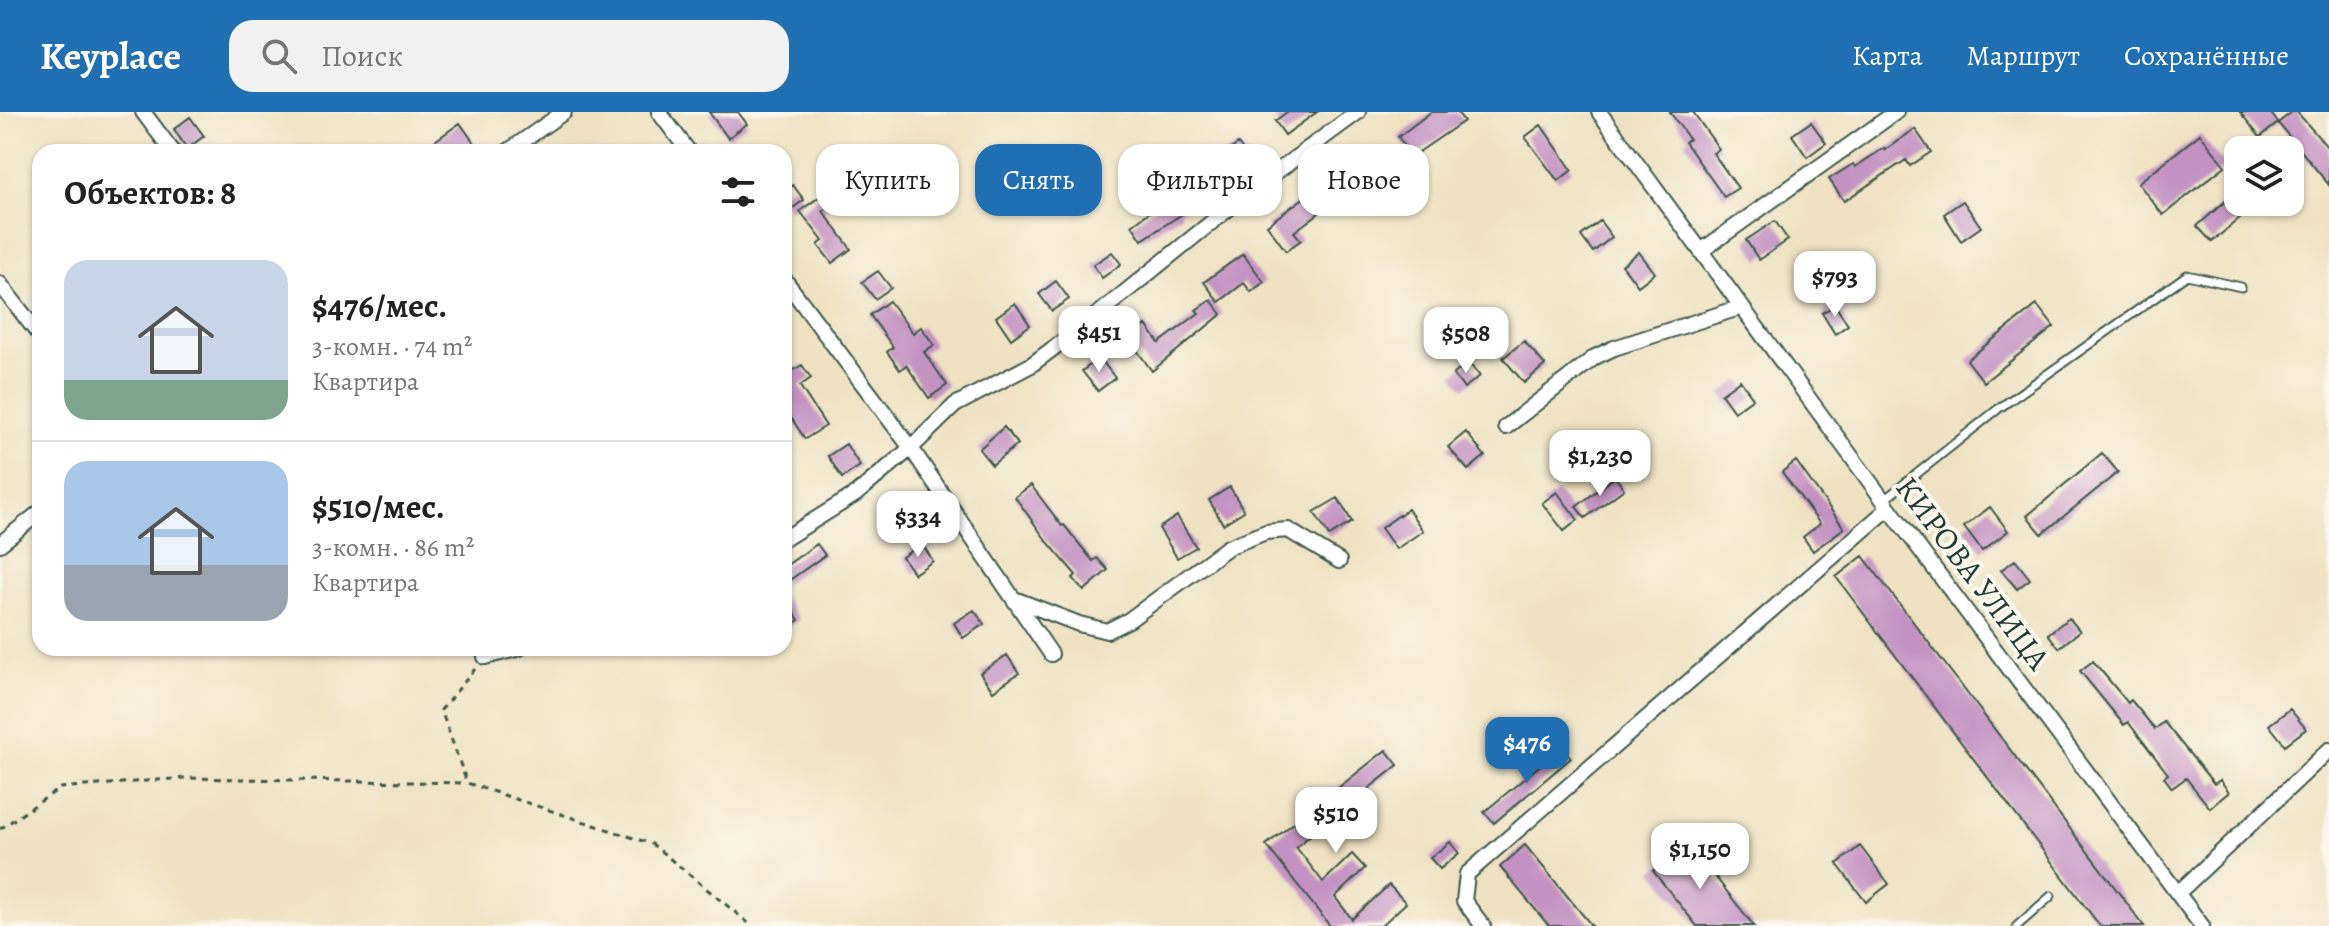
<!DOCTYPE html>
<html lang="ru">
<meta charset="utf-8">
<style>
body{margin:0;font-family:Alegreya,serif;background:#f2f2f2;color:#222;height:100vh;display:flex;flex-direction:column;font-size:30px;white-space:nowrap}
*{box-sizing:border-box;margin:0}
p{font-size:26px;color:#767676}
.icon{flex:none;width:44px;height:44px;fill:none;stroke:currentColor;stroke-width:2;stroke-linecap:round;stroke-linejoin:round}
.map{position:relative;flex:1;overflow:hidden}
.sheet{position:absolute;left:32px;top:32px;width:760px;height:512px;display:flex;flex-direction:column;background:#fff;border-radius:24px;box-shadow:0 2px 6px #0004}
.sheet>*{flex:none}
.banner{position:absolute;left:816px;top:32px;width:760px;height:72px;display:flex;gap:16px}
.controls{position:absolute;left:2224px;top:24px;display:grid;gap:16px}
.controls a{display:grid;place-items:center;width:80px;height:80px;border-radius:16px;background:#fff;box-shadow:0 2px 6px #0004;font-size:40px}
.price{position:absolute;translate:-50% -68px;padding:0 18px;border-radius:16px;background:#fff;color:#222;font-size:26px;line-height:52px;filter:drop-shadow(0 2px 4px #0008)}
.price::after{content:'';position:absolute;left:50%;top:48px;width:24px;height:18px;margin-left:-12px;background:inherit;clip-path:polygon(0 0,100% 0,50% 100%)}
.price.on{background:#1f6fb2;color:#fff}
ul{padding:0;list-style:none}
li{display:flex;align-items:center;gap:24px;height:200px;padding:0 32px}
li+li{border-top:2px solid #e0e0e0}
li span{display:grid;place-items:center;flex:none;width:224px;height:160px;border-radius:24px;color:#555}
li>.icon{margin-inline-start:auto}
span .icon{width:96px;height:96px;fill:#fffc;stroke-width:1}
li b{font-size:34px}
h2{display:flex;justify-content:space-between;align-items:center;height:96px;padding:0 32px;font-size:34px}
.chip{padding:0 28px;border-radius:24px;background:#fff;box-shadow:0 2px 6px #0004;font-size:28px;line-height:72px}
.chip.on{background:#1f6fb2;color:#fff}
header{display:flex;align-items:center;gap:48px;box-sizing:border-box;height:112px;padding:0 40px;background:#1f6fb2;color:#fff}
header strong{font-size:38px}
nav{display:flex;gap:44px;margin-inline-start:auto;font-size:28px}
.search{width:560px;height:72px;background:#f2f2f2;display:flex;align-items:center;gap:20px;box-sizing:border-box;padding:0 28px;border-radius:24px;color:#767676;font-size:30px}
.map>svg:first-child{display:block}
.building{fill:#c392c3}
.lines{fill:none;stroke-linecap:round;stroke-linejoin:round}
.service-casing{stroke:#3e5649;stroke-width:11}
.minor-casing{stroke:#3e5649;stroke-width:18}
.path{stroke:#3e5649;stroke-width:3;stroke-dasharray:6 6;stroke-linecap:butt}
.service{stroke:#fff;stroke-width:7}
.minor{stroke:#fff;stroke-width:14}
.labels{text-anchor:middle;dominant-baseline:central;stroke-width:8;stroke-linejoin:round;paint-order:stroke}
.street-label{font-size:32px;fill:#1f3d34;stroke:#fbf7ec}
</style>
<header>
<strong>Keyplace</strong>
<div class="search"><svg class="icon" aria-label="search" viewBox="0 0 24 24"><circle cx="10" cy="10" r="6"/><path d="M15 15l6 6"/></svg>Поиск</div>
<nav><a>Карта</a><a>Маршрут</a><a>Сохранённые</a></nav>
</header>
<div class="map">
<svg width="2329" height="814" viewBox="0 0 2329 814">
<rect width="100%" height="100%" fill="#fbf7ec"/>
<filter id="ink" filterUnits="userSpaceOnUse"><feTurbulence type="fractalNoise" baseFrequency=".0125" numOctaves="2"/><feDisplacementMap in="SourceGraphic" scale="16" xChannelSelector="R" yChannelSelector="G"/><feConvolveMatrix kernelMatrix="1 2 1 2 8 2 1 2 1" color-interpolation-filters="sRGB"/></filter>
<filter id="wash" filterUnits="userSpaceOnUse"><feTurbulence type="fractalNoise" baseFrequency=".006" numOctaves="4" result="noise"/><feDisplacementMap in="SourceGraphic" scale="32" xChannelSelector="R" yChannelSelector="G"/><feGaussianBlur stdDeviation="1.8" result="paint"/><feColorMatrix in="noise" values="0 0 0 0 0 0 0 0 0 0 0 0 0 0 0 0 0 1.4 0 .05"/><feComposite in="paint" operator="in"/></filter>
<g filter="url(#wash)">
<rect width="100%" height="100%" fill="#efe2c2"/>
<g id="blocks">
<path class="building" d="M709,0H738L747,12L728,26Z
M1287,0H1317L1285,23L1275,9Z
M1431,0H1457L1464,9L1413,44L1398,25Z
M1670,0H1693L1719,37L1713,41L1738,76L1724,85L1685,30L1689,27Z
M2240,0H2270L2278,11L2260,25Z
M2292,0H2297L2329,37V73L2278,11Z
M190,5L204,24L187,37L174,17Z
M1811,10L1826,31L1807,45L1792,23Z
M460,11L475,32L464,40H443L435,29Z
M1541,13L1572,58L1558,69L1525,25Z
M1915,17L1931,40L1910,54L1906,48L1844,89L1829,67L1853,52L1855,55L1884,36L1885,38Z
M2200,22L2225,54L2163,103L2138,71Z
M1238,32L1251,49L1180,99L1182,102L1142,128L1132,113L1182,76L1174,64L1190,52L1199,65L1224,47L1222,43Z
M1336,62L1354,87L1337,100L1331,92L1294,120L1301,128L1286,139L1267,113Z
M793,73L804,88L790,98L784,90V79Z
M2238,78V90H2258L2212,130L2197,114Z
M822,83L830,94L823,99L851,137L832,151L818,133L823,129L800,99Z
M1963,89L1981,115L1961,129L1944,102Z
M1600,109L1612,125L1593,140L1581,124Z
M1775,109L1788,128L1759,148L1746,128Z
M1112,140L1121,152L1102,166L1093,153Z
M1639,140L1655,161L1638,174L1622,153Z
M1243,142L1264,170L1251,180L1244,171L1219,190L1204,170Z
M878,159L891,176L875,187L862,170Z
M1056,169L1069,187L1052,199L1039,182Z
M1211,188L1222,202L1152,259L1128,226L1146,213L1159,231L1199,201L1196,198Z
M889,189L913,221L921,215L934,233L924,240L947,273L929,286L906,253L900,258L887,240L893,235L870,203Z
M1015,191L1030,213L1011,227L996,205Z
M1835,193L1848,213L1835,222L1822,201Z
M2037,193L2054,215L1984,270L1967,248Z
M1524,229L1545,253L1524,271L1503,246Z
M784,244L794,258L802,253L811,266L800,274L826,314L805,327L784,295Z
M1100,246L1115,266L1098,279L1082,259Z
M1468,250L1480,264L1464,276L1453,263Z
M1740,268L1753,286L1734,300L1721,282Z
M1004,315L1018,332L992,353L979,337Z
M1466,320L1485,344L1468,358L1448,335Z
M846,332L860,354L842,366L828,344Z
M2102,341L2118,360L2042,422L2027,404Z
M1796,349L1844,416L1813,439L1803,425L1820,412L1782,360Z
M1615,365L1624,377L1585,406L1576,395Z
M1031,373L1062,414L1064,413L1093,449L1097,446L1108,458L1084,479L1073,466L1076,463L1046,428L1015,385Z
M1230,375L1244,399L1223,412L1209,388Z
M1557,380L1578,408L1564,419L1542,391Z
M1338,386L1352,410L1329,424L1314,400Z
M1990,395L2008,419L1982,439L1964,415Z
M1408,397L1423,419L1396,437L1381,416Z
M1177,404L1196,435L1177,446L1159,416Z
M817,432L825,443L784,472V455Z
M922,432L933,449L914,462L902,445Z
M1863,444L2144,814H2100L1836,465Z
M2015,448L2030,467L2017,477L2001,458Z
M784,485L799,508L784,518Z
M974,498L984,512L963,526L954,511Z
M2069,506L2080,519L2059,536L2048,522Z
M1007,543L1019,561L993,579L980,561Z
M2093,549L2128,591L2131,588L2155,617L2164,610L2214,672L2220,668L2229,680L2210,696L2186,666L2172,676L2164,665L2168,662L2128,610L2124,613L2080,559Z
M2290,597L2306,617L2285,633L2269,613Z
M1562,635L1571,646L1494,711L1484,700Z
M1386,638L1398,653L1296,735L1323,770L1352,742L1365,756L1335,785L1352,807L1389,773L1406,791L1381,814H1330L1266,733Z
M1450,730L1459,741L1440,757L1430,746Z
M1688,730L1754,814H1697L1653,759Z
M1525,733L1592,814H1549L1500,755Z
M1860,734L1889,772L1866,790L1837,752Z"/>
</g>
</g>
<g filter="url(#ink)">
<use href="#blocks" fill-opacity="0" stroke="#3e5649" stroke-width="2"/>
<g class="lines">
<g class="service-casing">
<path id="service" d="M1884,388L1998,297L2187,163L2241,175
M2017,814L2051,784"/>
</g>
<g class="minor-casing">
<path id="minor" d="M143,0L173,40
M659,0L689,40
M1599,0L1889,396L2202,814
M507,40L564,0
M1701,139L1896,0
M784,167L911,336L1051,542
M0,172L40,224
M1506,315L1595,245L1614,236L1742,195
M784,427L856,382L911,336L955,293L1031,253L1087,211L1249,80L1358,0
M0,432L40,400
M1014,487L1079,512L1107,519L1129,508L1228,435L1266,420L1288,418L1339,449
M484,536L485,545L520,536
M2178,781L2329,638
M1483,814L1464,789L1467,762L1889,396"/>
</g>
<path class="path" d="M475,557L441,598L467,671L652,732L752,814
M0,717L60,676L184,666L467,671"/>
<use href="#service" class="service"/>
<use href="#minor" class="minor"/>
</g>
</g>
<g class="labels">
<g class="street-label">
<text transform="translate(1973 461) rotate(53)">КИРОВА УЛИЦА</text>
</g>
</g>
</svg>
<div class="controls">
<a><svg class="icon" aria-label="layers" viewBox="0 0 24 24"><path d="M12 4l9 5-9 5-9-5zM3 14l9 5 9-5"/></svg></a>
</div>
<b class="price" style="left:1835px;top:207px">$793</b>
<b class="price" style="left:1099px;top:262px">$451</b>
<b class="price" style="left:1466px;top:263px">$508</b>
<b class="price" style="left:1600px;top:386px">$1,230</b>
<b class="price" style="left:918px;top:447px">$334</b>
<b class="price on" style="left:1527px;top:673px">$476</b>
<b class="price" style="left:1336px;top:743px">$510</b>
<b class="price" style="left:1700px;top:779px">$1,150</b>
<div class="banner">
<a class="chip">Купить</a>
<a class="chip on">Снять</a>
<a class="chip">Фильтры</a>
<a class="chip">Новое</a>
</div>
<section class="sheet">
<h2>Объектов: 8<svg class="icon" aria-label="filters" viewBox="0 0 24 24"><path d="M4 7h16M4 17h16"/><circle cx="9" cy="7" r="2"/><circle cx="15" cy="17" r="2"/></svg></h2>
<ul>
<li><span style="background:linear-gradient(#c9d6e8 75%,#7fa58c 0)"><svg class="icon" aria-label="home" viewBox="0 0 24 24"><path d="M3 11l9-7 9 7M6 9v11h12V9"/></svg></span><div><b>$476/мес.</b><p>3-комн. · 74 m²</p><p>Квартира</p></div></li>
<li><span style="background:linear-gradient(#a9c7e8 65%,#9aa5b1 0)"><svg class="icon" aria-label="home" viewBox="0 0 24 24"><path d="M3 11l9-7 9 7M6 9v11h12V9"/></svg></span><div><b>$510/мес.</b><p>3-комн. · 86 m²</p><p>Квартира</p></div></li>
</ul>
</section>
</div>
